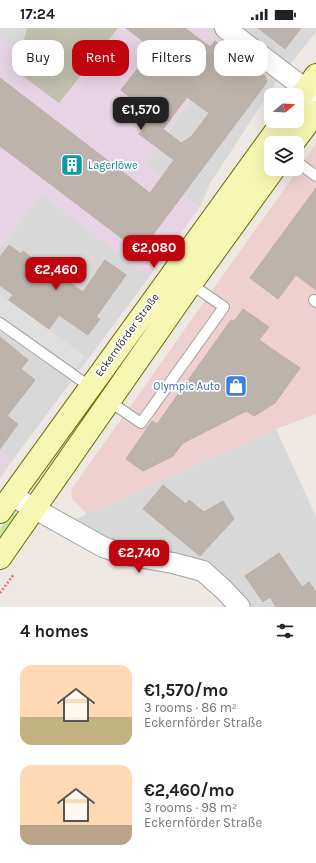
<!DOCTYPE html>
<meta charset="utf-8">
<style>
body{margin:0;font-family:Karla,sans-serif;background:#f2f2f2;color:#202124;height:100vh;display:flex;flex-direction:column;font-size:15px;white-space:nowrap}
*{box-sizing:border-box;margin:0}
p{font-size:13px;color:#757577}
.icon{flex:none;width:22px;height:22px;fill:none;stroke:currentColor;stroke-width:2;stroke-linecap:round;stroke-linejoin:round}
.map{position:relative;height:579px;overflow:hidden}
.panel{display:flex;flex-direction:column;background:#fff;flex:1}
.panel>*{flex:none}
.top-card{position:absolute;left:12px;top:12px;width:292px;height:36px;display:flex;gap:8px}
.needle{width:26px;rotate:72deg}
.tools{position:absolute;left:264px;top:60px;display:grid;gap:8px}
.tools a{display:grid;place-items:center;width:40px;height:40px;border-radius:8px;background:#fff;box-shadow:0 4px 16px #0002;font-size:20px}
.price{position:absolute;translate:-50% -34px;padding:0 9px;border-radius:8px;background:#c1050f;color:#fff;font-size:13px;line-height:26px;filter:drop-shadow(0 1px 2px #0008)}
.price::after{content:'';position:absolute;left:50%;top:24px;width:12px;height:9px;margin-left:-6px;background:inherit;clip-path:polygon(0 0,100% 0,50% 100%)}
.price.selected{background:#222;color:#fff}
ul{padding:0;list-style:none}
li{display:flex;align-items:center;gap:12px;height:100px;padding:0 20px}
li span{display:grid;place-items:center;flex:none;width:112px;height:80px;border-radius:12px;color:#555}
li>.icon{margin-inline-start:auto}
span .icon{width:48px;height:48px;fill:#fffc;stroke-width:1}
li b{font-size:17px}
h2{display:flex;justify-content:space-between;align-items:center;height:48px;padding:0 20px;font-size:17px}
.chip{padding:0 14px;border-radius:12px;background:#fff;box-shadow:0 4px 16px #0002;font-size:14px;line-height:36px}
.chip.selected{background:#c1050f;color:#fff}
.status{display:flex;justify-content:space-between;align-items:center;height:28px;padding:0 20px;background:#fff;direction:ltr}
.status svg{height:11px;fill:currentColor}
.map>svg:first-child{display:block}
.residential{fill:#d9d8d8}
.commercial{fill:#eed0d0}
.industrial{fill:#e6d3e3}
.construction{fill:#c1bfad}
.grass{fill:#c9e6a7}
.parking{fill:#dfdfdf}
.building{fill:#bdb3ad;stroke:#beaea4;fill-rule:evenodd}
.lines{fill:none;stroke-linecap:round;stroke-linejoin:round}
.service-casing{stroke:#a2a2a2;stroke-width:12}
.minor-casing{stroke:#a2a2a2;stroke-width:22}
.secondary-casing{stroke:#676d07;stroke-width:24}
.path{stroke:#f57069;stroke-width:2.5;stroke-dasharray:2 2;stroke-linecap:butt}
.service{stroke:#fff;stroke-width:10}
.minor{stroke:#fff;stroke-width:20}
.secondary{stroke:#f7f7b4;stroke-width:22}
.labels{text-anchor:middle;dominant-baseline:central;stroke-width:3.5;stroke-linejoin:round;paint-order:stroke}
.culture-label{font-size:11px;fill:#0d838f;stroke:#fff;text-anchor:start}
.street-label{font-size:11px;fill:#1b1b1b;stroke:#fff}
.shop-label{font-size:11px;fill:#366cbe;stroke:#fff;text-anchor:end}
</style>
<div class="status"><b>17:24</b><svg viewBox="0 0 49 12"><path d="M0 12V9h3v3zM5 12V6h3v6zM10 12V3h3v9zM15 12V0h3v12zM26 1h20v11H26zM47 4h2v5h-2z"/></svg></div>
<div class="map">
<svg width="316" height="579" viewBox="0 0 316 579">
<rect width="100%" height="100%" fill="#ede8e1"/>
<path class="residential" d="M0,0H27L20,24L0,9Z
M202,0H316V4L280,48L211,154L199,180L145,136L228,20Z
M41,166L150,248L12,433L0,425V220Z
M276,401L316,489V579H225L197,551L102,529L56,500Z"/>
<path class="commercial" d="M316,116V386L276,401L87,486L73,472L71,462Z"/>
<path class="industrial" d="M27,0H202L228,20L145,135L199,180L150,248L41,166L0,220V9L20,24Z
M0,425L12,433L0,450Z"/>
<path class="construction" d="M27,0H118L59,75L12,40L20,24Z"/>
<path class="grass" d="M12,486H16V488L0,515V501Z"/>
<path class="parking" d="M0,266L85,328L68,351L0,302Z"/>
<path class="building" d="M126,0H185L210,19L215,13L240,29L265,48L267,54L140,224L0,118V50L150,165L174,132L139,106L150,91L133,78L136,74L121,62L153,21ZM187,69L209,85L191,109L181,115L163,101Z
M258,0H301L285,21Z
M316,160V262L296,247L278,271L250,250Z
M9,217L21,226L23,223L56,249L58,246L83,264L105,232L126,247L96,289L100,291L88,307L59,287L49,301L9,272L13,267L0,257V229Z
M243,281L269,299L259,312L300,340L275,375L254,388L246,383L183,415L173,428L143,443L126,431L152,393L157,396L231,292L234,293Z
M0,309L28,332L21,341L35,352L7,388L18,396L0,421Z
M163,457L186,476L189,472L204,484L223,473L234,491L200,528L143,481Z
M279,525L302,559L309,554L316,564V579H276L270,569L263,574L245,548Z"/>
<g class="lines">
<g class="service-casing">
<path id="service" d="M297,134L316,148
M314,272L316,274
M0,295L89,358
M109,373L141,395L224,279L191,256"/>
</g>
<g class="minor-casing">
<path id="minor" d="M225,0L316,69
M12,468L103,519L127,527L173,535L203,543L224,562L240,579"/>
</g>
<g class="secondary-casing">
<path id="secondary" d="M297,74L316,47
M293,115L316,84
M0,484L283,93
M0,530L191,256L274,141"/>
</g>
<path class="path" d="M0,565L14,546"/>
<use href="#service" class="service"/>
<use href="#minor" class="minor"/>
<use href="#secondary" class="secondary"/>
</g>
<defs>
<g id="building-square" transform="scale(1.15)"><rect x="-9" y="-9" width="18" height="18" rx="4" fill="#0f9aa8" stroke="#fff"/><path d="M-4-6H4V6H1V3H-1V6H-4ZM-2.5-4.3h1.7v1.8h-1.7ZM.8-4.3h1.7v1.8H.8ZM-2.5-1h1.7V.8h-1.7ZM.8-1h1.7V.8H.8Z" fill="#fff"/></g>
<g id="shop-square" transform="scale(1.15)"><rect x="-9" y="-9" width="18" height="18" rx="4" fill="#3f7fe0" stroke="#fff"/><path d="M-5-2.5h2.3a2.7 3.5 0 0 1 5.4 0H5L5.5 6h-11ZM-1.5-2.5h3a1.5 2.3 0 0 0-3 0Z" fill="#fff"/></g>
</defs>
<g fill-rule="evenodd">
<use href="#building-square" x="72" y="137"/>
<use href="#shop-square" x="236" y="358"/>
</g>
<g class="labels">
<g class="culture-label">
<text x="88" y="137">Lagerlöwe</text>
</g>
<g class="street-label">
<text transform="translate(127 307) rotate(-54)">Eckernförder Straße</text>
</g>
<g class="shop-label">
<text x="220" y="358">Olympic Auto</text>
</g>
</g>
</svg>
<div class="tools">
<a><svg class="needle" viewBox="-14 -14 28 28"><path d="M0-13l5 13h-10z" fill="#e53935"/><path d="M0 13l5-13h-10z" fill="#757577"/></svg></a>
<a><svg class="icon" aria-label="layers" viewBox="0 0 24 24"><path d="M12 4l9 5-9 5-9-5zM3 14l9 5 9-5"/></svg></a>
</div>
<b class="price selected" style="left:141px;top:103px">€1,570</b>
<b class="price" style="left:154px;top:241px">€2,080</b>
<b class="price" style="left:56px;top:263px">€2,460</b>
<b class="price" style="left:139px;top:546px">€2,740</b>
<div class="top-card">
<a class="chip">Buy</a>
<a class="chip selected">Rent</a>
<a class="chip">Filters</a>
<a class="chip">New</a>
</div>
</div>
<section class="panel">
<h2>4 homes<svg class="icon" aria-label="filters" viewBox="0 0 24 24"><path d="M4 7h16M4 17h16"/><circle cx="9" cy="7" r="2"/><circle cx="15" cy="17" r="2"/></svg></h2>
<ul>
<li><span style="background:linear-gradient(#ffd9b3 65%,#c2b280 0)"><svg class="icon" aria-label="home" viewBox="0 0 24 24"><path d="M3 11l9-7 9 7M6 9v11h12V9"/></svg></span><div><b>€1,570/mo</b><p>3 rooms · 86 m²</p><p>Eckernförder Straße</p></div></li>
<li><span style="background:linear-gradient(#ffd9b3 75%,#b9a48a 0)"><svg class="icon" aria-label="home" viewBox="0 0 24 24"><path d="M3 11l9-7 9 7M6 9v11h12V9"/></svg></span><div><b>€2,460/mo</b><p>3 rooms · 98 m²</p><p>Eckernförder Straße</p></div></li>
</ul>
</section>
